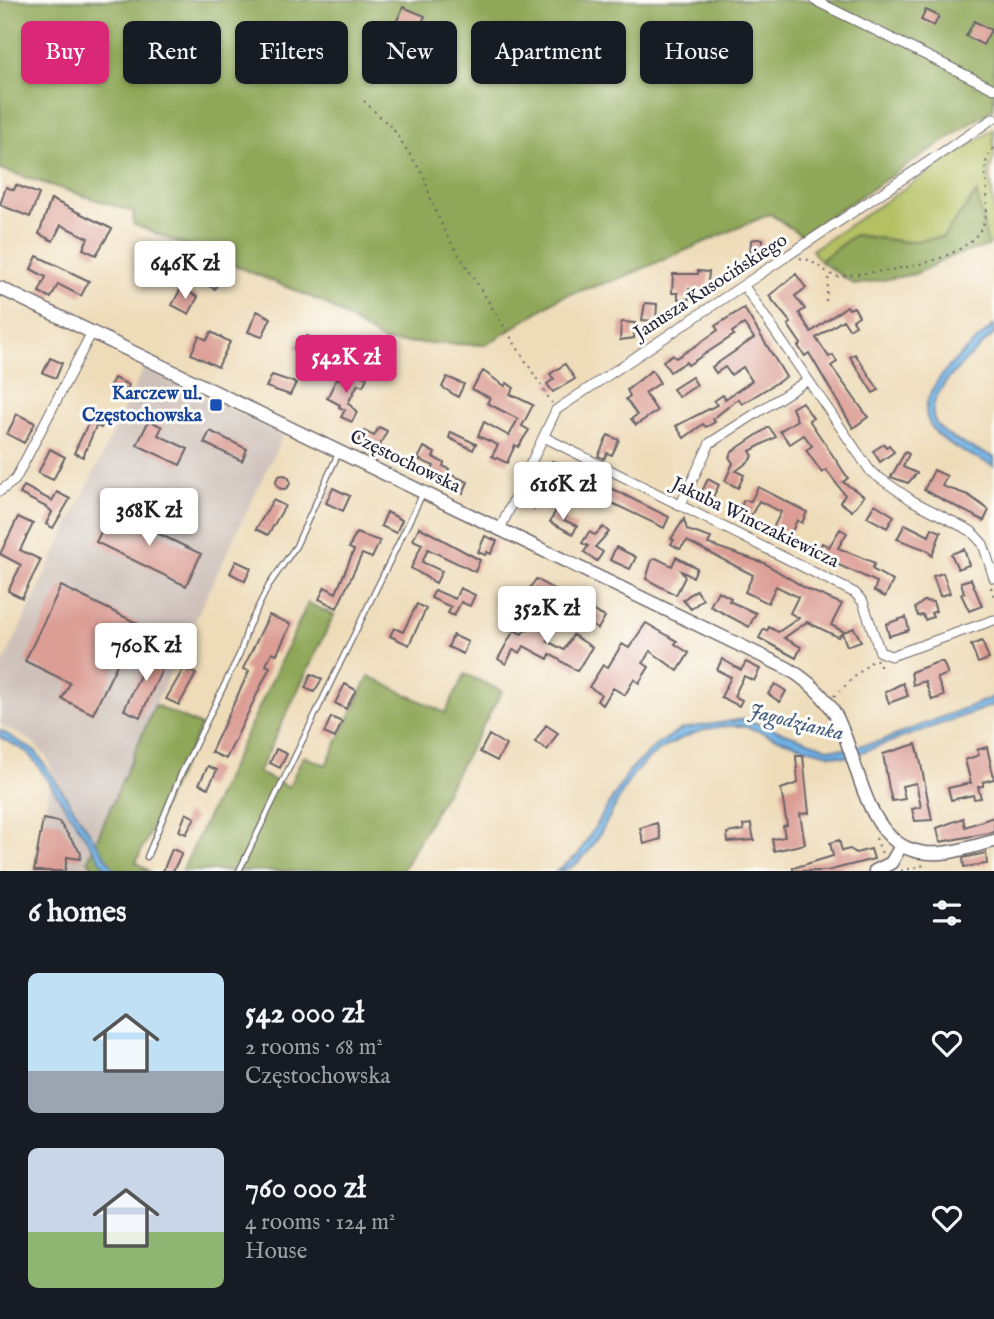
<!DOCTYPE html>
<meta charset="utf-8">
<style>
body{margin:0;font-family:"IM FELL English",serif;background:#242831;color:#f1f3f6;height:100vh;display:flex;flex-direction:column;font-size:26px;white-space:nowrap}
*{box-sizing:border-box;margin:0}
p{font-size:23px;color:#9ea1a6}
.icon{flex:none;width:38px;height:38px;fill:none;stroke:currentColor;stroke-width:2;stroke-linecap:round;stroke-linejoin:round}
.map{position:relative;height:871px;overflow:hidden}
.panel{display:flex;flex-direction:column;background:#171b24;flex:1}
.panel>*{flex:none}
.guide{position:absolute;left:21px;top:21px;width:952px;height:63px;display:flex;gap:14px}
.price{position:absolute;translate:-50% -60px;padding:0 16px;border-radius:7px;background:#fff;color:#222;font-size:23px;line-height:46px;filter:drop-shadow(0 2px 4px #0008)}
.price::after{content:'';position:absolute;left:50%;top:42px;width:21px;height:16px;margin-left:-10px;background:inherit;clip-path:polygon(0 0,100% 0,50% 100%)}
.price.active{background:#db2777;color:#fff}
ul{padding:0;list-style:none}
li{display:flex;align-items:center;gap:21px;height:175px;padding:0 28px}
li span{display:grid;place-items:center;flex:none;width:196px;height:140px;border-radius:10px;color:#555}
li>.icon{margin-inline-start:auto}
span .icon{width:84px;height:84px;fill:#fffc;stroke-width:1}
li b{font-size:30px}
h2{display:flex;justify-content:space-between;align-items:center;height:84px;padding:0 28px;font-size:30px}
.tag{padding:0 24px;border-radius:10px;background:#171b24;box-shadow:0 2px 5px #0004;font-size:24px;line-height:63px}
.tag.active{background:#db2777;color:#fff}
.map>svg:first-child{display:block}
.industrial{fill:#cec1ba}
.green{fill:#b4c163;stroke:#6b724f;stroke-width:2}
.forest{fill:#8fa759;stroke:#58644a;stroke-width:2}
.water{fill:#70b2e5;stroke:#496a90;stroke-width:2}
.building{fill:#db9d94}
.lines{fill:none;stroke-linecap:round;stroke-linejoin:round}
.lane-casing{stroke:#696367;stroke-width:7}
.street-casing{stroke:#696367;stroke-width:11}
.secondary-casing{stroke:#696367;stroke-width:15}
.path{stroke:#696367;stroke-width:2;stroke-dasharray:2 5;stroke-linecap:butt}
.lane{stroke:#fff;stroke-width:4.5}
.street{stroke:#fff;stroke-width:9}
.secondary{stroke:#fff;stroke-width:12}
.transit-dot{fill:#1a4fb4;stroke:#fdfcf7;stroke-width:2.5}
.labels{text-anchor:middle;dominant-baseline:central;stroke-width:6;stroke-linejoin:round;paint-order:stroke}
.street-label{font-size:19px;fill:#22223b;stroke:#fdfcf7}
.transit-label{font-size:19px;font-weight:bold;fill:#164399;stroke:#fdfcf7;text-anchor:end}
.water-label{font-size:21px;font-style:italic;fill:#415c7f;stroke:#fdfcf7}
</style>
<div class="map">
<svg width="994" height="871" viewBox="0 0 994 871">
<rect width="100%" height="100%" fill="#fdfcf7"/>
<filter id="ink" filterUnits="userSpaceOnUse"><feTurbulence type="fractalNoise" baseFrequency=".0143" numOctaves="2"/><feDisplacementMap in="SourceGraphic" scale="14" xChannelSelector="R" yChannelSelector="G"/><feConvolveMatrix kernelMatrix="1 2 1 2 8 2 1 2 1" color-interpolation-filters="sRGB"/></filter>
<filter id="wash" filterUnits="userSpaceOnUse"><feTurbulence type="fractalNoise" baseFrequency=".00686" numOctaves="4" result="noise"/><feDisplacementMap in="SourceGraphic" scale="28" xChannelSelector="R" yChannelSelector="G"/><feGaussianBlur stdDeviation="1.57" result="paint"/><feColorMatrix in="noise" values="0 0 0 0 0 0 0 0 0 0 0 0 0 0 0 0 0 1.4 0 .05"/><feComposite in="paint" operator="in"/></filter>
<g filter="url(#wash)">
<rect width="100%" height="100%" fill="#eedcb9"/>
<path class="industrial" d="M144,367L283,435L155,705L88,859L96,871H34L52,773L46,756L31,741L0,725V670Z"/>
<path class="green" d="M994,129V157L989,172L994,207V241L988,246L976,193L943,237L907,242L855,235L820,261L812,250Z"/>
<path class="forest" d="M0,0H994V103L993,109L801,235L770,214L621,278L561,297L486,345L384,342L323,302L133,224L134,212L0,169Z
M977,193L988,246L952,256L915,274L855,285L820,261L854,235L907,242L943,237Z
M308,603L334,615L258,773L289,787L303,756L326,765L369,676L445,713L465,674L502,691L402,871H182Z
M155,705L201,726L136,862L149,871H96L88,860Z"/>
<path class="water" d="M994,325V334C976,352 916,397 937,425C950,441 975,449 994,457V466C974,456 943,446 931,426C908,392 972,346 994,325Z
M994,697V705L848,757C821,754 797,745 771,736C762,733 751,727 741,726C704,723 655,746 633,775C613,801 592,871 557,871L578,855L630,770L655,746L682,729L744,719L828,748L845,749L881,741Z
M0,730L36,752L115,871H108L37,764L27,752L0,737Z"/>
<g id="blocks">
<path class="building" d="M403,7L425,16L413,43L391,34Z
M926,10L939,16L934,26L921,20Z
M974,21L991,30L983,45L966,36Z
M16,185L39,194L30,217L0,205L6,187L14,190Z
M51,199L112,229L96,255L83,249L88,238L61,225L53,241L39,234Z
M756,239H763L762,253L750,255L751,240Z
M37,256L89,281L81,296L58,284L51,298L39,292L46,277L31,269Z
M192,262L221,276L215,289L186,274Z
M698,271L709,272L707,291L689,289V299H678V293H672L673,274H698Z
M796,274L806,288L795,296L805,309L799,313L811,332L847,306L849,309L854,307L859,316L853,320L856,325L849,329L843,320L816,338L829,357L833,355L837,362L831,366L868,417L853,428L809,353L805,356L798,346L801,344L788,325L791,323L769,296Z
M181,288L198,297L189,314L172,305Z
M645,303L657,304L656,321L642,320Z
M744,308L786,377L742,404L738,399L713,419L715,422L706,427L703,424L684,438L676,426L717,405L714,401L723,395L725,399L752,381L743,367L731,375L725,367L716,373L712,367L754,338L744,324L732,332L734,335L688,365L686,362L670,372L663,361L672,355L676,358L700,343L718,330L715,326Z
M257,311L271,318L262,337L248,332Z
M621,322L635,323L634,338L620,340Z
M211,332L230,342L218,367L191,354L199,336L207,340Z
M307,336L343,353L339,370L294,348L298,341L303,344Z
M855,354L879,390L873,393L850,357Z
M50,358L62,363L56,378L43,373Z
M565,364L575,379L553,392L547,384L554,379L550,374Z
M652,370L660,383L645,393L657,411L636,425L631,419L637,415L626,399L630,396L627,390Z
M483,371L505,386L507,383L514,388L510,394L533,405L522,426L529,430L518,447L515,445L507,463L492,456L498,445L478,436L484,422L509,436L518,419L487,403L490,398L472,389Z
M356,373L367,378L363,386L358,384L348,403L357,412L352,422L341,417L345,410L339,407L340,405L327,398L337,378L350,385Z
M272,375L296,383L290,395L266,387Z
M447,377L464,384L458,397L442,387Z
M692,377L697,385L679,397L673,389Z
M114,378L129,385L124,396L108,389Z
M802,402L813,418L809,420L848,478L843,482L864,496L852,511L840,502L845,495L826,470L822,473L806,450L812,446L804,435L790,444L780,431L797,420L792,408Z
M17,414L35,423L24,443L7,434Z
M92,415L104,421L101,428L96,426L83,457L74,453Z
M149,420L162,427L158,435L188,449L180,465L137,445Z
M379,427L387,431L377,451L358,442L364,431L374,436Z
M769,427L776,437L750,451L753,456L749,461L736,471L744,475L738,488L725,481L733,463L729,457L733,451Z
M210,431L247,449L242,461L204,443Z
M451,432L476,444L473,450L449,438Z
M608,435L619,440L612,455L607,453L604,459L598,456Z
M884,444L886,447L889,445L894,452L880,462L873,451Z
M424,447L435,453L433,457L444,463L443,466L449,469L447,473L468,482L463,493L430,474L434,466L418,459Z
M50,449L65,457L53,480L38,473Z
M905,452L909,454L903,467L917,473L908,483L891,477Z
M552,461L571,469L567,477L560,474L549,494L542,503L539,501L535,509L522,502L530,487L537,491Z
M934,470L947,476L942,486L968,495L989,510L984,521L924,490Z
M276 482a7 7 0 1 1 14 0a7 7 0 1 1-14 0Z
M708,479L719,485L711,501L700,495Z
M594,480L669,517L664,528L589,492Z
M24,486L52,501L57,492L70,499L53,528L46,524L52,512L48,508L20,494Z
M758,487L807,512L802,523L797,520L788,540L771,532L781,512L759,501L748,521L737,514L744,500L751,501Z
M333,488L350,496L343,511L326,503Z
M574,492L588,497L583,508L570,501Z
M273,500L285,506L268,535L256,529Z
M875,504L894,516L887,528L867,517Z
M556,510L567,515L564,520L577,526L573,534L550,522Z
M111,511L201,554L186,586L96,542Z
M387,512L402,520L396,533L381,526Z
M18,517L33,524L20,550L41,560L22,598L8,591L21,565L0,554Z
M684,519L687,530L711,538L708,544L764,563L807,589L842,604L831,625L844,632L854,628L861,641L847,646L842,633L838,637L807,622L784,638L801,647L796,658L759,638L764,629L767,631L769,627L778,632L799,618L790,613L798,597L776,586L768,603L745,592L753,575L687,541L680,549L671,544L674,540L671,539Z
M905,524L929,536L932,528L941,532L932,556L927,550L897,539Z
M419,527L480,560L475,572L428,549L422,562L442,571L436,583L411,568L422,544L413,540Z
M603,527L609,532L595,547L603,552L597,561L584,552L588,546L582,543L589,532L595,535Z
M840,529L847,533L838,548L875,563L872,569L893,581L885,597L874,591L877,582L816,555L822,543L829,547Z
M356,533L380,541L372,558L362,554L337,608L319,599L325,587L336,593L354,550L349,548Z
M485,536L497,541L491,554L487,552L485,555L478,552Z
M616,547L636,557L630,569L610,560Z
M964,549L969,565L958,569L951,554Z
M676,557L697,568L693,577L681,571L685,577L676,595L646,579L652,560L656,558L672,566Z
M236,561L251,568L245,581L230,573Z
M943,573L950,593L940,596L933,576Z
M536,579L565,596L559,609L536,598L533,603L523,598Z
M971,579L982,606L969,611L961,594L964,593L961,582Z
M61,586L137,623L93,714L62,699L70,683L25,661Z
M460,588L475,595L470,606L461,602L454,616L448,613L451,607L431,598L435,590L455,599Z
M696,590L703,599L691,609L683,600Z
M718,591L731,598L729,601L756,613L749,627L710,606Z
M924,601L933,602L936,611L931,613L933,617L925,620L923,615L918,616L915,608Z
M417,604L426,609L409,645L390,636L394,628L403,632Z
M582,605L605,617L598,629L576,616Z
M269,615L291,624L277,654L272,652L266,665L270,667L226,759L211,752L249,671L243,669Z
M906,617L909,630L889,636L886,624Z
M551,623L556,626L547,641L564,650L573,635L592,647L577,671L550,654L548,659L524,646L520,653L513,650L506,664L498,659L514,630L522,634L524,631Z
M646,623L677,641L675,644L689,653L678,671L650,651L643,663L649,667L639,683L634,679L625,695L613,688L603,705L597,701L601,694L589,687L603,665L608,667L622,644L629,648Z
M453,635L468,642L463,654L448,647Z
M982,641L989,659L978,663L971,645Z
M152,649L168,657L140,717L124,710Z
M722,659L741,670L746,662L760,669L754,681L744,676L734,696L742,700L739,706L721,697L731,677L717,670Z
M938,662H943L948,674L937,678L944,696L932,700L925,681L913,685L911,672Z
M184,668L196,674L179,705L166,699Z
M311,674L322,679L314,692L305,688Z
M903,683L908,696L889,703L885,692Z
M345,684L356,690L346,709L335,703Z
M775,684L786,691L780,702L768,694Z
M331,717L342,722L335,738L324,733Z
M546,725L558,733L547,750L535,742Z
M489,735L506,745L497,761L480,752Z
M916,744L920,759L932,820L915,821L912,809L921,807L916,783L902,786L905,799L892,801L889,789L883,754Z
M987,747L994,779L983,782V786L978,787L981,798L974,799L973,795L951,800L948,788L971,783L965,760L979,755L977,750Z
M276,749L287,754L280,768L270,763Z
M796,756H803L809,813L800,814L805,844L774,851L772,839L785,837L783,826L787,825L781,789L798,783Z
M208,766L217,770L208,788L199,784Z
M186,813L195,818L186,834L179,831Z
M994,817V832L940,842L937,828L963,818L965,827Z
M43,819L59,822L81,853L80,859L67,857L65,871H34Z
M657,823L661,839L644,844L640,828Z
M751,824L754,840L728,842L727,833L744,830L743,825Z
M839,840L842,851L850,849L856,853L871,849L874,859L827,871H793V868L833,856L830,843Z
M172,849L182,853L173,871H163Z
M986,853L987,864L964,867L963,858Z"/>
</g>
</g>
<g filter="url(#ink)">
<use href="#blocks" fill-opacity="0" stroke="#696367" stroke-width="2"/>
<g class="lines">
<g class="lane-casing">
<path id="lane" d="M147,857L181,774L240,653L248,627L269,585L296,546L338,454
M239,871L423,493"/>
</g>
<g class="street-casing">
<path id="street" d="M814,0L994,89
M744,286L871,472L913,501L971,531L983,544L994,578
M544,437L855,593L863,602L880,652L891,656L994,620
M0,491L15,480L92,332
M680,506L710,443L808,380
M500,529L556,410L994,118"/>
</g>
<g class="secondary-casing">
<path id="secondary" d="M0,288L787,668C806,679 822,693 834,712C859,754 863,843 920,852C944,857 970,847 994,841
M875,871L891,863L901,846"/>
</g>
<path class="path" d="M364,101L393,129L424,176L432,203L446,234L552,403
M800,258L809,260L835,277C876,270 968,269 985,220C987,214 987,205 987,199C988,180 979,164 994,148
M826,301L829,274
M991,587L994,597
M876,659L880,666L884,664
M834,696L874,659
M876,838L883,856
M901,871L928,864"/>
<use href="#lane" class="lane"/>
<use href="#street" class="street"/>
<use href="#secondary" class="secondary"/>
</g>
</g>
<rect class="transit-dot" x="209" y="398" width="14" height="14" rx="3.5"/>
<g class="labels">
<g class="street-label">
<text transform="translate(711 287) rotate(-33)">Janusza Kusocińskiego</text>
<text transform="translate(405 462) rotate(26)">Częstochowska</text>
<text transform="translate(755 523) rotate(26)">Jakuba Winczakiewicza</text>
</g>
<g class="transit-label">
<text x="202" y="394">Karczew ul.<tspan x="202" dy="22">Częstochowska</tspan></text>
</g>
<g class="water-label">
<text transform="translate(796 723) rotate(14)">Jagodzianka</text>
</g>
</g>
</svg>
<b class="price" style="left:185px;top:301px">646K zł</b>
<b class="price active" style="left:346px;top:395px">542K zł</b>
<b class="price" style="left:563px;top:522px">616K zł</b>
<b class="price" style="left:149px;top:548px">368K zł</b>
<b class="price" style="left:547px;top:646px">352K zł</b>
<b class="price" style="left:146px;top:683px">760K zł</b>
<div class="guide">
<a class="tag active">Buy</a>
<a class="tag">Rent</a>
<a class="tag">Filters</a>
<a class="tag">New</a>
<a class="tag">Apartment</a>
<a class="tag">House</a>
</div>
</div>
<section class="panel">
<h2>6 homes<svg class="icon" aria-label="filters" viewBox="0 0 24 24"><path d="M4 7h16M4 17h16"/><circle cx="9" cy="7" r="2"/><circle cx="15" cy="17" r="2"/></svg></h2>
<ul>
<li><span style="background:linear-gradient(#bfe0f5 70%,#9aa5b1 0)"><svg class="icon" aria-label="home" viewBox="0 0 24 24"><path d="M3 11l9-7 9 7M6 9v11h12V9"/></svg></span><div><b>542 000 zł</b><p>2 rooms · 68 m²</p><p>Częstochowska</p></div><svg class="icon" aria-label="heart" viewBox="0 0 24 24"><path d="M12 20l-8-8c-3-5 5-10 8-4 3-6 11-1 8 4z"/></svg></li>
<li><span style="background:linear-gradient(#c9d6e8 60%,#8fb573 0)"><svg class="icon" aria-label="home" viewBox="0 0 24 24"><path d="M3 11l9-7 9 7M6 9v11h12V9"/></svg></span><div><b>760 000 zł</b><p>4 rooms · 124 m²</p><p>House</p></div><svg class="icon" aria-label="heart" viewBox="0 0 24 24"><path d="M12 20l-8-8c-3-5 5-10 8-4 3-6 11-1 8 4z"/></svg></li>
</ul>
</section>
